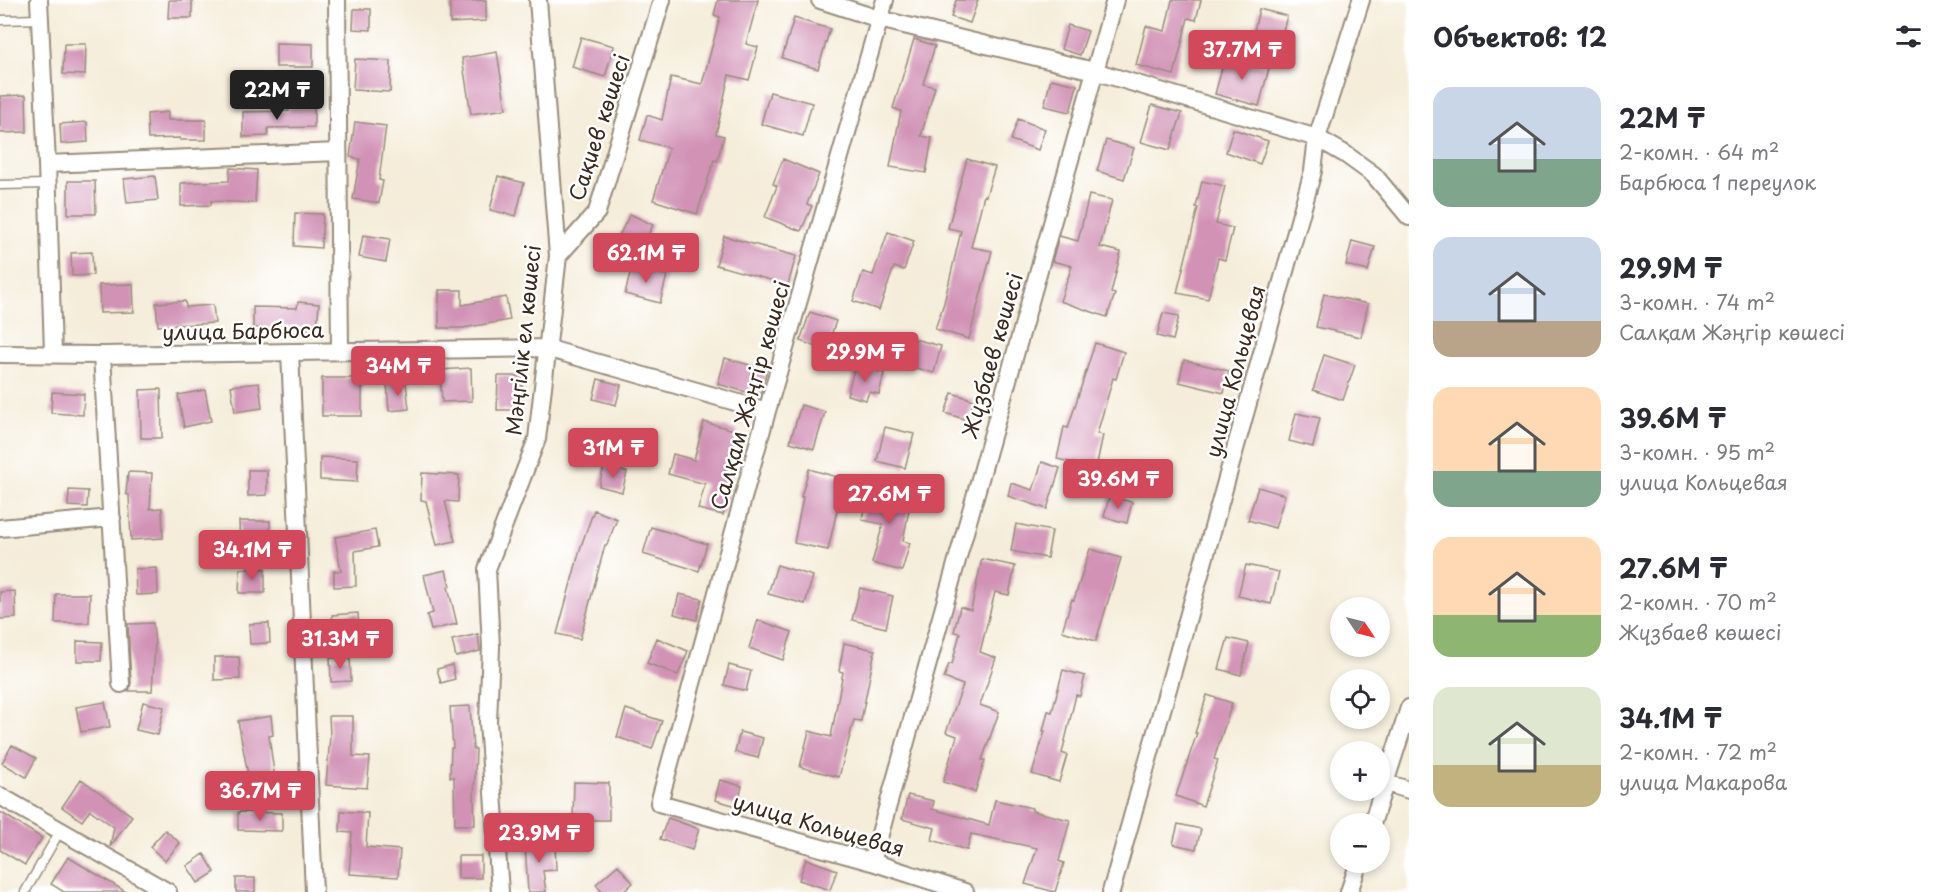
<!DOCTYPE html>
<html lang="ru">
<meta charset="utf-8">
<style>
body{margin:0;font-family:"Playpen Sans",sans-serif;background:#f2f2f3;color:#2b2b33;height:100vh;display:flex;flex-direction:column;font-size:22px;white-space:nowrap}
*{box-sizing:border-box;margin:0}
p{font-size:20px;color:#7c7c81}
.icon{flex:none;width:33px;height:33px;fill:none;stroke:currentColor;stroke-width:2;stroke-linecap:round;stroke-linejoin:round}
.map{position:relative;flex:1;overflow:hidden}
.sheet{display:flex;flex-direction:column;background:#fff;width:540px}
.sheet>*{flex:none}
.needle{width:39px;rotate:125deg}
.buttons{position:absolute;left:1330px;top:597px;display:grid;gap:12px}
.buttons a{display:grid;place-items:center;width:60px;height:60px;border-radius:50%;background:#fff;box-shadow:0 3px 9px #0003;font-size:30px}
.price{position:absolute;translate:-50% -51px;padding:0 14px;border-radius:6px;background:#d1495b;color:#fff;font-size:20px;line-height:39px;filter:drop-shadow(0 2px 3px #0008)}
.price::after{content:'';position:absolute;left:50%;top:36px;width:18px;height:14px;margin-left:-9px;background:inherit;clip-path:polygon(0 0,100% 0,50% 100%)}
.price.active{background:#222;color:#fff}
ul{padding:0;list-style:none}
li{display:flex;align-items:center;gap:18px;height:150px;padding:0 24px}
li span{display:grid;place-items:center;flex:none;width:168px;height:120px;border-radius:18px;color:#555}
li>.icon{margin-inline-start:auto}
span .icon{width:72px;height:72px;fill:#fffc;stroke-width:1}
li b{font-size:26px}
h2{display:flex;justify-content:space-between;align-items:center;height:72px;padding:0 24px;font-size:26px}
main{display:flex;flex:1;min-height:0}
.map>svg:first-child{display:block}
.building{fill:#d192b6}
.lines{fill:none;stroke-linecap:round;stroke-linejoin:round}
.lane-casing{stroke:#988c7c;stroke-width:11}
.street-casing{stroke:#988c7c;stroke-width:20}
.lane{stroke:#fff;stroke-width:8}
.street{stroke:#fff;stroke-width:16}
.labels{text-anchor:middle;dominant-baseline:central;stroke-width:5;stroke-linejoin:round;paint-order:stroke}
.street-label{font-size:21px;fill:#3b2a1e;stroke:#fff}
</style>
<main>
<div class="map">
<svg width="1409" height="892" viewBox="0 0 1409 892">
<rect width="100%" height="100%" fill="#fff"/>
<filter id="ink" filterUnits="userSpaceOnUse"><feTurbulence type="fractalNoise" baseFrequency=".0167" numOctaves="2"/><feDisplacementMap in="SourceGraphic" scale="12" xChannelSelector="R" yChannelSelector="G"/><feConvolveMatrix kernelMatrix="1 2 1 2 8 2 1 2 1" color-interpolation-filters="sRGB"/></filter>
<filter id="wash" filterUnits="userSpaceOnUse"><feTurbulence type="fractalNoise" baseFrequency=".008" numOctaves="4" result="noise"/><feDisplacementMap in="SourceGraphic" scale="24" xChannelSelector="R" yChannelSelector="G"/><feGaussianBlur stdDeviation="1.35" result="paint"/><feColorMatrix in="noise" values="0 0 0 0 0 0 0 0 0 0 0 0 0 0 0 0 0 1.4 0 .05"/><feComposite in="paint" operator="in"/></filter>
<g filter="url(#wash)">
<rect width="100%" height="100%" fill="#f5edda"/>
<g id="blocks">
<path class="building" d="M169,0H192V18H168Z
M486,0V21L450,23V2Z
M718,0H758L746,44L758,47L749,80L729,75L716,134L724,136L717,161L714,160L697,214L653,200L669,148L640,140L647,115L662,120L671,77L702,84L720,17L714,15Z
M956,0H978L970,23L951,17Z
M1172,0H1201L1196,20L1188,18L1174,75L1136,65L1146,26L1165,31Z
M354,9H371V30L353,29Z
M1259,9L1287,16L1280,42L1253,35Z
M794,18L830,29L818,69L782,58Z
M1068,25L1088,31L1080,55L1061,49Z
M581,37L614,46L605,77L572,67Z
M914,39L935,46L923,84L935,87L921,136L932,138L926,173L890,167L901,111L893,108Z
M276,43L313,44V67H276Z
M64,44H86L85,75L63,74Z
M497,52L506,109L471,114L462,58Z
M1225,57L1269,68L1259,106L1215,94Z
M355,59L391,61L390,92L353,90Z
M1051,79L1077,85L1070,112L1044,106Z
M770,92L812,103L803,136L761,124Z
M26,95L27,132L0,133V96Z
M1152,105L1182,113L1170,150L1141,142Z
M314,107V127L268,128V136L243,137V112L289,111V108Z
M168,112V120H206V140H180V138L148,139L147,114Z
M1018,119L1045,129L1038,150L1011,140Z
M87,122L88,142L61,144L60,124Z
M355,122L386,126L379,180L383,181L379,203L353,199L360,159L350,157Z
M1233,129L1268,141L1260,164L1226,152Z
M1106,140L1134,148L1124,179L1097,171Z
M783,159L819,174L807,204L812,206L801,231L765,217L777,186L773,184Z
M967,159L995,167L986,196L984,195L971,247L992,251L969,339L935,329L944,303L961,231L948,228Z
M230,168L257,170L255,203L211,201V205L181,206V183L229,181Z
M155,176L158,200L127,203L124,179Z
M498,176L524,183L516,216L490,210Z
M68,181H95L96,214H68Z
M1202,181L1225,186L1216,224L1233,228L1225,260L1218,258L1208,299L1177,293L1198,208L1196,207Z
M1089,195L1112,200L1100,247L1121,252L1111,293L1115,294L1107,317L1060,301L1072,266L1052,261L1059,236L1078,241Z
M295,213L323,214L321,248L294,246Z
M630,214L653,225L641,249L618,238Z
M888,232L914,241L904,270L894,267L879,310L853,301L863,272L873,275Z
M363,235L390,239L386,262L359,257Z
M724,236L796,256L788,285L716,265Z
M1352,241L1375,247L1368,271L1346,265Z
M92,252L93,275L72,276L71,253Z
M632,266L667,275L660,303L625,294Z
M133,284L134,312L100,313L99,285Z
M439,290H462V305L506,297L510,320L463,328H439Z
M1324,294L1368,304L1361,337L1316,327Z
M185,301L186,307L213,305L215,323L158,326L156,303Z
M298,302L319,304L317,330L279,326V329L253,328V307L297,308Z
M810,312L836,321L826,350L800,341Z
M1163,313L1179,316L1173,340L1157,336Z
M907,337L941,346L934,373L899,363Z
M1095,343L1124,352L1116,379L1113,378L1097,434L1103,435L1096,468L1057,459L1064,427L1068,428Z
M1324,355L1355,365L1343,400L1313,390Z
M725,358L767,370L760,396L718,384Z
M1184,360L1229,371L1224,393L1179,382Z
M855,366L884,373L879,394L869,392L866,400L847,395Z
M471,368L472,401L442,402L440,370Z
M498,376H522L521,410H497Z
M322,378H362V416H322Z
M598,379L621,385L616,405L593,399Z
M406,382L409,409L389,411L387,384Z
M259,383L262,408L235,412L231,386Z
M161,389L162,438H141L140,390Z
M205,390L211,421L184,427L178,395Z
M52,392L84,394L83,415L51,413Z
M952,393L974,400L967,420L945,413Z
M801,405L825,412L814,449L790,442Z
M1296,413L1320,418L1313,447L1289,441Z
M704,422L738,431L725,479L732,481L723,515L698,509L705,484L668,474L673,454L694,460Z
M885,427L914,434L905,468L877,461Z
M320,457L358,459L357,482L320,480Z
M1042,462L1060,468L1047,509L1008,496L1011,483L1033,490Z
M604,466L627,472L622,492L599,486Z
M809,469L844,479L828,550L794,543L803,497H801Z
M248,470H267V495L248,496Z
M128,472L152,473L150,509L162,508L163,538L131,540L129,495L126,494Z
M422,473L459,475L458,502L445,501L455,541L437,545L426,501L421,500Z
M868,486L912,494L903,541L910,543L902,571L872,563L883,524L862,520Z
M1258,487L1285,495L1275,528L1248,520Z
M69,490L88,491L87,507L68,506Z
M1109,497L1132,502L1127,523L1104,517Z
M594,510L617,519L607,545H605L580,639L557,634L581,546Z
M239,521H270V545H240Z
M1016,524L1052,531L1047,558L1011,551Z
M651,527L707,544L699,571L643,554Z
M375,530L378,547L355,551L356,586L334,587V571H341L335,537Z
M1090,549L1121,558L1096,641L1062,631L1072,599L1074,600Z
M982,559L1015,566L1009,595L995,592L980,652L996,658L980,705L999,712L982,760H985L975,792L943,782L957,736L946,732L963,685L944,678L949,664H952L960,633L954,632L960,607L971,610Z
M777,565L813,576L805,604L768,594Z
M1246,565L1279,572L1271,604L1238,596Z
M157,568L158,594L136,595L135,569Z
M240,569H265V593H239Z
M446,570L450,586L448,587L457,624L431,630L427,615L433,613L424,575Z
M860,588L893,596L886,628L852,620Z
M15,591L16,618L0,619V592Z
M56,594H90L89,623H55Z
M679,594L702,599L697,620L674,614Z
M358,613L359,629L333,631L332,615Z
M758,620L792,632L783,660L749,648Z
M153,623L155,646L152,691H129L131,683L128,624Z
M269,623L270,643L250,644L249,624Z
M478,634L480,651L456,657L452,640Z
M657,638L688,651L678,675L647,663Z
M1228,638L1249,643L1241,675L1219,669Z
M77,641L102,642L101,661H77Z
M844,643L875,650L861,721L854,720L839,777L800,767L809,731L831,737L843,672L839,671Z
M214,657H239L240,679L214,680Z
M330,658H350L351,681L331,682Z
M452,665L455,679L441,683L437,669Z
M729,665L751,671L746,691L724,685Z
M1063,670L1085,676L1080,696L1076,695L1062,753L1067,755L1059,782L1032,774L1045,731H1043L1048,711L1052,712Z
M1207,695L1232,703L1214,759L1218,760L1203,806L1176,796L1197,733H1195Z
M105,702L110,727L81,732L76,707Z
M143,702L164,707L158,735L136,730Z
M470,706L473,749H476L474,799L475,825H455L454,777H450L451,748H453L450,707Z
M626,709L662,721L652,749L617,737Z
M271,716L273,735L269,736L276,787L251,791L238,721Z
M329,716H353V756L370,757L367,788L326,785L330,736Z
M740,732L763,738L758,758L735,752Z
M12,745L36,758L26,777L2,763Z
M81,779L132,816L110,847L114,827L90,810L82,821L62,807Z
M720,780L742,786L737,806L715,800Z
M574,782L609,783V820H573Z
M908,795L934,801L932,809L989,825L995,800L1032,808V811L1070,820L1059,861L1064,863L1055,892L1025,884L1037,848L971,834L967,850L932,840L935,828L902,819Z
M341,811L368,813L366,847L400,850L398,877L349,874L352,833L340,832Z
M0,812L42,838L25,865L0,850Z
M238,812L282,813V831L238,830Z
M668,818L699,829L692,850L660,839Z
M1178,824L1201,829L1196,849L1173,844Z
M165,830L180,843L165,861L150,847Z
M555,842L556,870L543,871L546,892H528L525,844Z
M204,854L215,872L198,883L187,866Z
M458,856H481V878H458Z
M68,857L126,892H64L51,884Z
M806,859L837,870L830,890L799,880Z
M618,865L633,883L623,892H602L596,884Z
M236,878H255V892H236Z"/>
</g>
</g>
<g filter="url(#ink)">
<use href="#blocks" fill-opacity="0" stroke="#988c7c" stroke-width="1.5"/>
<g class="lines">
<g class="lane-casing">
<path id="lane" d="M0,20L40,19
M0,185L48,184
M25,892L60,831"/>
</g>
<g class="street-casing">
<path id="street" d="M39,0L47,164L53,353
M337,0L340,351
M820,0L879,19L1094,71L1317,138L1345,154L1374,175L1409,217
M885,0L767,411L659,803L872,862L965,892
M47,164L338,152
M558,256L597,212L662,0
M290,352L314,892
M0,354L102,355L546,348L767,411
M102,355L121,684
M0,528L112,518
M1386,783L1409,790
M0,796L168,892
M1372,824L1409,708
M872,862L1115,0
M500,892L488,722L491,647L487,569L537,439L558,256L538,0
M1111,892L1313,171L1317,138L1361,0
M1349,892L1359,862"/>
</g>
<use href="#lane" class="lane"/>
<use href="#street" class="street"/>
</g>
</g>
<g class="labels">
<g class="street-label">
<text transform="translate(598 127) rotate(-72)">Сақиев көшесі</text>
<text transform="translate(243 330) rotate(-1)">улица Барбюса</text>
<text transform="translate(522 340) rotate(-84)">Мәңгілік ел көшесі</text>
<text transform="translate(991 355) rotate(-74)">Жүзбаев көшесі</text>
<text transform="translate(1234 371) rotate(-75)">улица Кольцевая</text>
<text transform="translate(749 395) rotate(-74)">Салқам Жәңгір көшесі</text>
<text transform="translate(819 824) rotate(16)">улица Кольцевая</text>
</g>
</g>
</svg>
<div class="buttons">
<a><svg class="needle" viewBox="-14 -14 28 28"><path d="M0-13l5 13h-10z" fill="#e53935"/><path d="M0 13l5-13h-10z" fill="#7c7c81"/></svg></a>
<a><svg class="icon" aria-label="locate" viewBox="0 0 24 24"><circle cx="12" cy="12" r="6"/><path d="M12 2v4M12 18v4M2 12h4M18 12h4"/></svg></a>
<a>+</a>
<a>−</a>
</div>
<b class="price" style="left:1242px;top:81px">37.7M ₸</b>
<b class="price active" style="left:277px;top:121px">22M ₸</b>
<b class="price" style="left:646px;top:284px">62.1M ₸</b>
<b class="price" style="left:865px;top:383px">29.9M ₸</b>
<b class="price" style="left:398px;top:397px">34M ₸</b>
<b class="price" style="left:613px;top:479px">31M ₸</b>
<b class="price" style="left:1118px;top:510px">39.6M ₸</b>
<b class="price" style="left:889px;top:525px">27.6M ₸</b>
<b class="price" style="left:252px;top:581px">34.1M ₸</b>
<b class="price" style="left:340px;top:670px">31.3M ₸</b>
<b class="price" style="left:260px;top:822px">36.7M ₸</b>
<b class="price" style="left:539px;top:864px">23.9M ₸</b>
</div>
<section class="sheet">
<h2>Объектов: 12<svg class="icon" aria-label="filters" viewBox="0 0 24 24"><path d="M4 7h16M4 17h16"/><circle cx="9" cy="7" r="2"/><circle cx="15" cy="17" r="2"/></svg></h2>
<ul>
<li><span style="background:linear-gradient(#c9d6e8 60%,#7fa58c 0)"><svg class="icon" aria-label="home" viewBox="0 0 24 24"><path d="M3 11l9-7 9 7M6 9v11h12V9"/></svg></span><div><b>22M ₸</b><p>2-комн. · 64 m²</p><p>Барбюса 1 переулок</p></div></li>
<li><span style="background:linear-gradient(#c9d6e8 70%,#b9a48a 0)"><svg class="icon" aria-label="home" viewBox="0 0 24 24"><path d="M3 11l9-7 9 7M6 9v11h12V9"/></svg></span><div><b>29.9M ₸</b><p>3-комн. · 74 m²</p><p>Салқам Жәңгір көшесі</p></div></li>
<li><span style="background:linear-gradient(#ffd9b3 70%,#7fa58c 0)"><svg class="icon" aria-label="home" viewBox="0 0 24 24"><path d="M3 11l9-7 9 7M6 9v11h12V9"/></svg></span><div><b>39.6M ₸</b><p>3-комн. · 95 m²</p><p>улица Кольцевая</p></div></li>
<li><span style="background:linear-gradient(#ffd9b3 65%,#8fb573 0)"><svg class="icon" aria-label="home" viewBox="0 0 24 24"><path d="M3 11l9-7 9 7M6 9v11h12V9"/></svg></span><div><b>27.6M ₸</b><p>2-комн. · 70 m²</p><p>Жүзбаев көшесі</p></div></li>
<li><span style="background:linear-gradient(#dfe7d0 65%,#c2b280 0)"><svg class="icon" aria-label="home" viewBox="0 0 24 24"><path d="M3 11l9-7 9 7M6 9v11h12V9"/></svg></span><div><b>34.1M ₸</b><p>2-комн. · 72 m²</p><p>улица Макарова</p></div></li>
</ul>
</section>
</main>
